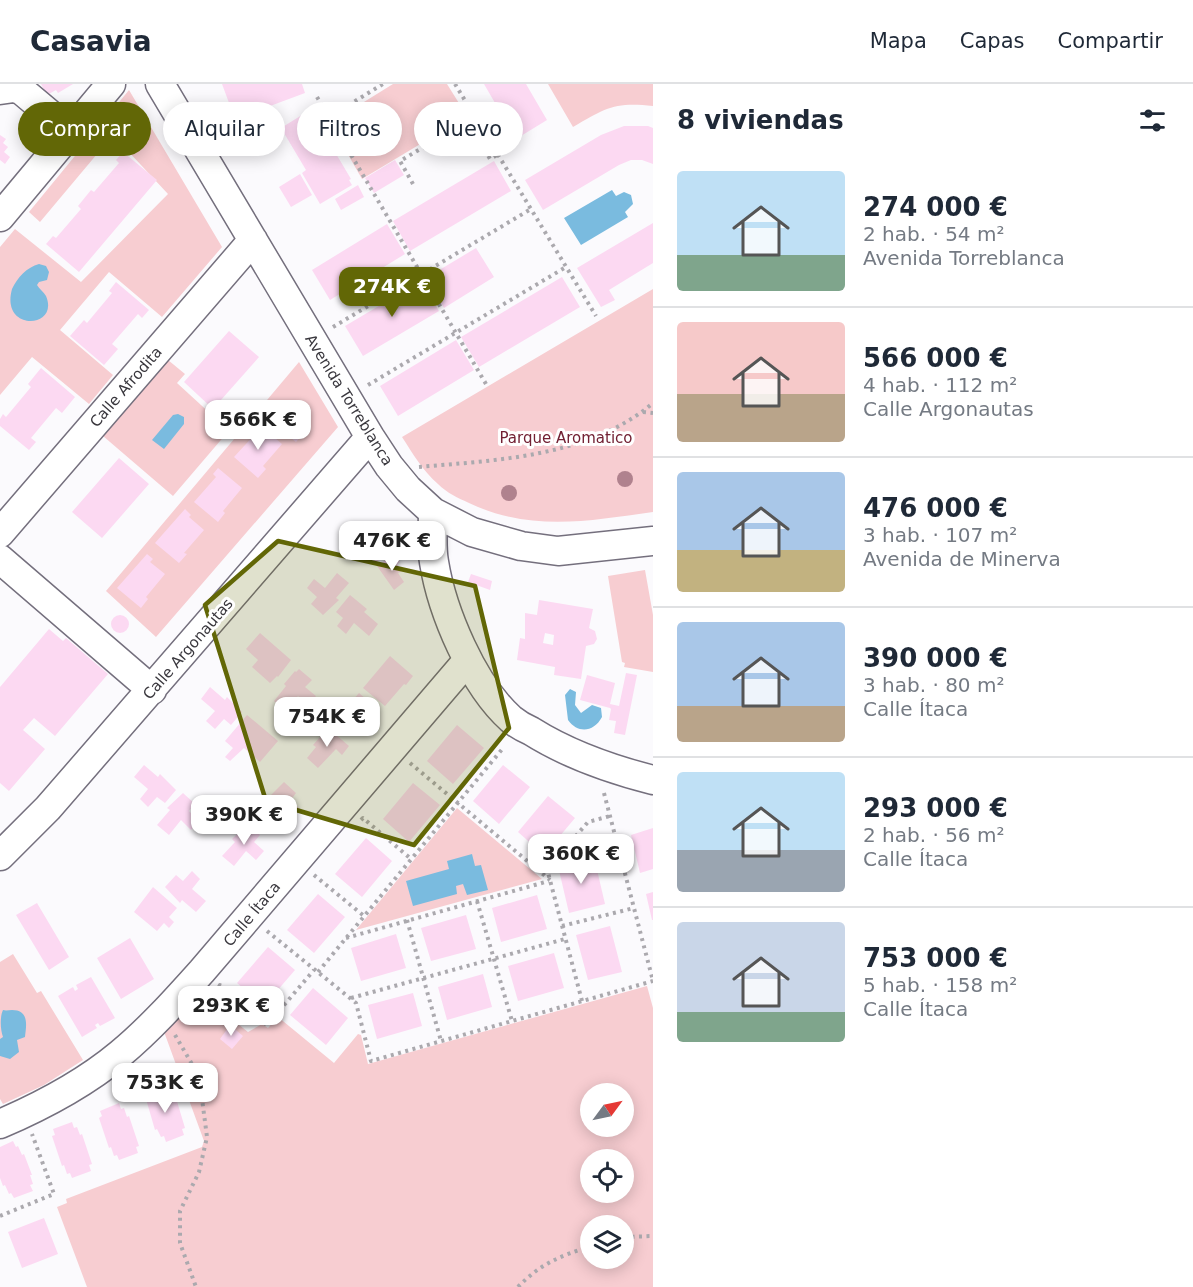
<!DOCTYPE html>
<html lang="es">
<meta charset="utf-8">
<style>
body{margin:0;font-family:"DejaVu Sans",sans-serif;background:#f2f2f3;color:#1f2937;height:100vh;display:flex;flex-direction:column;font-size:22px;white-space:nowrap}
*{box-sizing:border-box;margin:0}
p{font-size:20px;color:#747a83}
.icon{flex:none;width:33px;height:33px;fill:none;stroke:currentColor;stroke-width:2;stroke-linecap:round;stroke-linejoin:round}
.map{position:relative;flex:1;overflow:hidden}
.details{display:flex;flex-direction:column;background:#fff;width:540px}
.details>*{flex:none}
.guide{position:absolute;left:18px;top:18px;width:544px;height:54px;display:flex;gap:12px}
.needle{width:39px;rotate:57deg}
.tools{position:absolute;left:580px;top:999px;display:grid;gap:12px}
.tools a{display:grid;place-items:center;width:54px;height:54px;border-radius:50%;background:#fff;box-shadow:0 3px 15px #0003;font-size:30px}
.price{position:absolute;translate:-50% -51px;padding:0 14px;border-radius:12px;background:#fff;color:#222;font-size:20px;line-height:39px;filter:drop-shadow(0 2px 3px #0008)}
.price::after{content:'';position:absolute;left:50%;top:36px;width:18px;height:14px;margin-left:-9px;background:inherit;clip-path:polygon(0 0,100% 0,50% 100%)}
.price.on{background:#626706;color:#fff}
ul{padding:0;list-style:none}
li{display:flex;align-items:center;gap:18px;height:150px;padding:0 24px}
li+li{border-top:2px solid #e0e1e3}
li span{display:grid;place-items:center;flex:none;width:168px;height:120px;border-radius:6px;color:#555}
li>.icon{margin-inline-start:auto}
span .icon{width:72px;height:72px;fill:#fffc;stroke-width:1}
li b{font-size:26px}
h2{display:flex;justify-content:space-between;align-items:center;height:72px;padding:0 24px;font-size:26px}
.pill{padding:0 21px;border-radius:27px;background:#fff;box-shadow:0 3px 15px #0003;font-size:21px;line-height:54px}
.pill.on{background:#626706;color:#fff}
header{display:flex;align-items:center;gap:36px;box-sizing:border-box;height:84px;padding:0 30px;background:#fff;border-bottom:2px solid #e0e1e3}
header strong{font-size:28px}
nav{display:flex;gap:33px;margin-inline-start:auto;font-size:21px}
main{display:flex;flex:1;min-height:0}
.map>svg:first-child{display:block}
.green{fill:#f7cdd1;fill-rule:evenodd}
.water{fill:#7abbdf}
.building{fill:#fcd9f2;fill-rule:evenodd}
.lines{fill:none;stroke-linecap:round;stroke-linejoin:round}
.minor-casing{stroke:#746f7d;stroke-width:31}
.path{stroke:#aba9ae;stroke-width:4;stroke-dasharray:3 4.5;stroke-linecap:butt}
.minor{stroke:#fff;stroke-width:28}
.tree{fill:#b0828e}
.marked{fill:#626706;fill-opacity:0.2;stroke:#626706;stroke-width:4.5;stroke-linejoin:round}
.labels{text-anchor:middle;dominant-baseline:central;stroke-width:6;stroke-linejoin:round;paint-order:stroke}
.street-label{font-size:15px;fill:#39373d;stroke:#fff}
.park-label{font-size:15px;fill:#722033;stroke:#fff}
</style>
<header>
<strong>Casavia</strong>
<nav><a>Mapa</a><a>Capas</a><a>Compartir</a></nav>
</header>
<main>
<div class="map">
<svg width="653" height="1203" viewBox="0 0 653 1203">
<rect width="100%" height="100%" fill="#fbfafd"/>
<path class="green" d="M393,0H447L467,32L362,95L330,39Z
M548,0H653V22C614,18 606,24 573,43Z
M129,6L222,163L162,233L109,188L60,246L113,291L89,320L32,273L0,311V163L15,145L81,198L168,110L113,51L40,138L29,128Z
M653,205V428C589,437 530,448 469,419C458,414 447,409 438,400C423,387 413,370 402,353Z
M168,276L185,290L177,299L213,332L222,322L238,336L173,412L103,352Z
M299,278L338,343L156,553L106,507Z
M645,486L653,531V588L624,583L625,579L622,578L608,492Z
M457,724L542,795L356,846Z
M13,870L37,909L41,907L83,976L44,1001L3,1020L0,1015V878Z
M647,902L653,924V1203H87L57,1123L67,1119L66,1115L202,1063L204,1057L163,945L183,924L196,933L209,917L248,948L262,940L268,944L278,933L334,979L358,950L361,951L368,980ZM591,1010H624V1042H591ZM591,1076H624V1108H591ZM591,1142H624V1174H591Z"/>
<path class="water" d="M612,106L616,112L624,108L631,111L633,120L625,128L628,133L581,161L564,134Z
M39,180L46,182L49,188L47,196L39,198L37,201C39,205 44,208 46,212C60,245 0,248 12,205C17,194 27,183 39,180Z
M178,330L184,333V340L164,365L152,356L173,331Z
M570,605L576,608L575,621L581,629L592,621L601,624L602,633C594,648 578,650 568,636L565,611Z
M472,770L475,782L481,781L488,806L467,811L463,800L456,802L457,810L413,822L406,797L449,785L447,777Z
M3,926C6,927 9,926 12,926C30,926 26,943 25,953L17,956L19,968L10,975L0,972V955L3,953C0,945 0,932 3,926Z"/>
<path class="building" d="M41,0H73L58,9L56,6L47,11Z
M222,0H302L305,9L235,35Z
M484,0H526L547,36L516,55Z
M310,26L351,95L349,96L352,101L320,120L302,89L306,86L281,44Z
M624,42H648L653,44V80L642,76H631L619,81L543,126L525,96L601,51Z
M0,51L6,55L3,59L8,63L4,68L10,73L5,80L0,76Z
M123,68L157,96L79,188L46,160L53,152L56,154L81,125L78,122L91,106L94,108L119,79L116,76Z
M395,76L404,91L374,109L365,94Z
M494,77L511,107L410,167L393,137Z
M300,90L312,111L291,123L279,103Z
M358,101L364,113L341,126L335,115Z
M653,139V179L609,206L615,216L601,223L577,184Z
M387,140L405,170L330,216L312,186Z
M476,164L494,193L444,224L426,194Z
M562,193L580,223L479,283L461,253Z
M421,197L439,227L363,272L345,242Z
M116,198L149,226L142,234L138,230L112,260L118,265L104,281L70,252L84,236L87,239L112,209L109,207Z
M229,247L259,273L213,325L184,298Z
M456,256L474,286L398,332L380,302Z
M41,284L75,313L62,329L56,324L31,354L36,358L29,366L0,342V335L3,330L6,333L31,303L28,300Z
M291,317L299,324L291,334L306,347L296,358L281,346L279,348L264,333L275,320L282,327Z
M259,340L282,360L263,382L266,385L258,394L234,373L256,349L253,346Z
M119,374L149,400L102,454L72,428Z
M218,384L242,404L223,427L225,429L218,438L194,418L216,393L213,390Z
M185,425L191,431L189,433L204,446L184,469L187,470L179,479L155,459Z
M356,437L359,440L364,437L367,441L372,438L380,449L362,461L349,442Z
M388,451L397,463L375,479L366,466Z
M147,470L153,475L150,478L165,490L146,513L148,515L141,524L117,504Z
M395,470L400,478L397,480L402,487L398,489L404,498L394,506L377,482Z
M337,489L349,499L336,514L339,516L323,531L311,520L317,513L307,504L314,495L325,504Z
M471,490L492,497L490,506L468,498Z
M350,511L367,525L364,528L378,540L369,552L354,539L346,550L337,542L343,534L336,528Z
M539,516L593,525L589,544L595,547L597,555L594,560L586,562L581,595L554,591L555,583L517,576L520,554L525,555V529L537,531ZM545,549L554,551L553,561L543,559Z
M111 540a9 9 0 1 1 18 0a9 9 0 1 1-18 0Z
M49,545L63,557L66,554L108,590L55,652L34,634L23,646L45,665L9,707L0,699V603Z
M260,549L291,576L278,593L277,592L270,599L252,583L258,576L246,565Z
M390,572L413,592L406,601L404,600L385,622L363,604Z
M299,585L312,596L305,603L316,612L308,621L298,612L285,627L274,617L286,602L284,600L295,587L296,588Z
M626,589L637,591L625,651L614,649L616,637L609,636L611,625L610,624L580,616L587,591L615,599L610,620L619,622Z
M210,603L225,616L227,613L242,628L231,641L224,635L215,645L206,637L215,627L201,615Z
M359,609L366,615L345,639L338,633Z
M247,631L278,657L260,678L244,664L230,677L225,673L233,664L225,657Z
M457,641L484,664L453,700L427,677Z
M328,644L349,662L342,671L336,665L318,684L307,674L316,663L313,661Z
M144,681L158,693L160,690L176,706L165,719L157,713L148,723L140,715L148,705L134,693Z
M503,681L530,703L499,740L473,717Z
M284,698L296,709L290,717L300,725L292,734L282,726L270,740L258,730L270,716L268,714Z
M413,699L440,721L409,758L383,735Z
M183,709L195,720L189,727L199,737L191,746L181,736L169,751L157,741L170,726L167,724Z
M548,712L575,734L544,771L518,748Z
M248,740L260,751L254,758L264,767L256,776L246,767L234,782L222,772L235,758L232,755Z
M653,744V785L640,789L631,751Z
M366,754L392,777L362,813L335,790Z
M594,773L605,820L569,829L558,782Z
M192,787L200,795L192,805L206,817L196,828L182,816L180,819L165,803L176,791L183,797Z
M153,803L177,824L169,833L174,838L169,844L164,839L157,847L134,828Z
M653,808V836H652L646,810Z
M318,810L345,833L314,869L287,846Z
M537,811L547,845L501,858L492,824Z
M37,819L69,873L49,886L16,831Z
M466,831L476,865L431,877L421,844Z
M610,842L622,888L588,896L576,851Z
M396,850L406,884L361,897L351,864Z
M130,854L154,895L121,915L97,874Z
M268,863L295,886L264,922L237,899Z
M554,869L564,904L518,917L508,882Z
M483,890L492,923L447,936L438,903Z
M91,893L115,934L100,942L98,939L95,941L97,944L82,953L58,912L73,903L75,907L78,905L76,901Z
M313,904L348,934L326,961L290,931Z
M413,909L422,942L377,955L368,921Z
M230,941L243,952L232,965L220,955Z
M165,1001L168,1007L170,1006L174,1015L176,1014L185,1044L182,1045L184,1051L166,1058L164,1052L161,1053L157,1045L155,1046L146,1015L149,1014L146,1009Z
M119,1019L121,1025L124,1024L127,1033L129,1032L139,1062L136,1063L138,1069L119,1076L117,1071L114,1072L111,1063L109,1064L99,1034L102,1032L100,1027Z
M72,1038L74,1044L77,1043L80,1051L82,1050L92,1080L89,1081L91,1087L72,1094L70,1089L67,1090L64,1081L62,1082L52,1052L55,1051L53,1045Z
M13,1057L16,1063L18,1062L22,1071L24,1070L32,1091H30L33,1100L30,1101L33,1107L14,1114L11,1109L9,1110L5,1101L3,1102L0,1094V1063Z
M44,1134L58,1170L22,1184L8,1148Z"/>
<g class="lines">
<g class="minor-casing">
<path id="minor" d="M160,0L370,353L389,382L408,405L433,428L472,448L521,462L558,467L653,457
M0,6L14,4L21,6L71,48
M0,133L111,0
M433,428C433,444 431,461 434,478C442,528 473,601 511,635C517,640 524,644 531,647C569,671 610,685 653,696
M0,449L253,156
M0,475L152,606
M0,772L48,724L370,353
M0,1040C42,1022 84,1000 120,970C150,945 176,916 202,887L467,577"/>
</g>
<path class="path" d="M455,0L596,232
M317,13L486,300
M329,33L383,0
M481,59L490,75L497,71
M413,100L400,77L475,33
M333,243L531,125
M368,301L566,183
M643,328L653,329
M419,383C498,376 589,373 653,319
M410,679L550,796
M604,709L653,897
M361,736L363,734L411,775
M314,791L364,832
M477,817L512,937
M407,836L441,957
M562,842L634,824
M267,847L356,919L371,977L653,897
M346,854L549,797
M318,888L504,663
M219,903L220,901L267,941L314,886
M351,914L565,855
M582,917L547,785L588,738L610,732
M175,951L199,992L207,1053L199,1088L180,1127V1159L196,1203
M0,1132L54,1110L32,1050
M624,1153L653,1152
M518,1203C540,1180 560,1172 591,1162"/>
<use href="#minor" class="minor"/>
</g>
<g class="tree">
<circle cx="625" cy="395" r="8"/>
<circle cx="509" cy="409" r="8"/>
</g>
<path class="marked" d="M278,457L475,502L509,644L414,761L266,717L205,521Z"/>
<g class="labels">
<g class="street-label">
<text transform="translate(126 303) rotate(-49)">Calle Afrodita</text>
<text transform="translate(349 316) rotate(58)">Avenida Torreblanca</text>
<text transform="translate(188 565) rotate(-49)">Calle Argonautas</text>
<text transform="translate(252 830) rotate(-50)">Calle Ítaca</text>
</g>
<g class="park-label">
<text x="566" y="354">Parque Aromatico</text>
</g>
</g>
</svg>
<div class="tools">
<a><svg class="needle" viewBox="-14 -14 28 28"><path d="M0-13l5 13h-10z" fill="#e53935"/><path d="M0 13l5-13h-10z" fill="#747a83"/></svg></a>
<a><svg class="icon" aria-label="locate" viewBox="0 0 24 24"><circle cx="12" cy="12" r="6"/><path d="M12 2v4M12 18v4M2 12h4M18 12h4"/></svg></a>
<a><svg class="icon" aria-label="layers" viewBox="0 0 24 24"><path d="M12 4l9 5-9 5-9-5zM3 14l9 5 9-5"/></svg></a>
</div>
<b class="price on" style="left:392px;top:234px">274K €</b>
<b class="price" style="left:258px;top:367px">566K €</b>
<b class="price" style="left:392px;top:488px">476K €</b>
<b class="price" style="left:327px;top:664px">754K €</b>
<b class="price" style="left:244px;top:762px">390K €</b>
<b class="price" style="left:581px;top:801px">360K €</b>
<b class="price" style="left:231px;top:953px">293K €</b>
<b class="price" style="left:165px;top:1030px">753K €</b>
<div class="guide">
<a class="pill on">Comprar</a>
<a class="pill">Alquilar</a>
<a class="pill">Filtros</a>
<a class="pill">Nuevo</a>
</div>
</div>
<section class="details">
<h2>8 viviendas<svg class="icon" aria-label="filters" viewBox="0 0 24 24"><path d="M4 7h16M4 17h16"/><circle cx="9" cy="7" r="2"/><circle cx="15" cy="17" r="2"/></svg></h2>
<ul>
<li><span style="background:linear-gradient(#bfe0f5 70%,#7fa58c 0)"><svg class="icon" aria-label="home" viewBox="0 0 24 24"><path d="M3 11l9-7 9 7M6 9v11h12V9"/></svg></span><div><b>274 000 €</b><p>2 hab. · 54 m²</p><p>Avenida Torreblanca</p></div></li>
<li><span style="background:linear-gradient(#f6c9c9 60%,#b9a48a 0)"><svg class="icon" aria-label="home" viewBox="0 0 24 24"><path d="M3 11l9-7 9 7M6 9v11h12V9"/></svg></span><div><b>566 000 €</b><p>4 hab. · 112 m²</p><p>Calle Argonautas</p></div></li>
<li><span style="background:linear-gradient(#a9c7e8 65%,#c2b280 0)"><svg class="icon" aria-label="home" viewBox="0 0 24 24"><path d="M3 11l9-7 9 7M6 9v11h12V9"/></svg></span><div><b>476 000 €</b><p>3 hab. · 107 m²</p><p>Avenida de Minerva</p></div></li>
<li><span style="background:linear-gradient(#a9c7e8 70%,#b9a48a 0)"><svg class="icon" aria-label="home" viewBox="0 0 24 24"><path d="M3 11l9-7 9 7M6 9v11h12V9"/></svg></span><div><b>390 000 €</b><p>3 hab. · 80 m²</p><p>Calle Ítaca</p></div></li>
<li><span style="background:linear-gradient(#bfe0f5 65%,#9aa5b1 0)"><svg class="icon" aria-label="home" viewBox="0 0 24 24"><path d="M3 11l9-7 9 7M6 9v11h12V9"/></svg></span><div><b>293 000 €</b><p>2 hab. · 56 m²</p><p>Calle Ítaca</p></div></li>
<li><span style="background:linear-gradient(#c9d6e8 75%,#7fa58c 0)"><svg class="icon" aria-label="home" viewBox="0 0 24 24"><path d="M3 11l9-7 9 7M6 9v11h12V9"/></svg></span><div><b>753 000 €</b><p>5 hab. · 158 m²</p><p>Calle Ítaca</p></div></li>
</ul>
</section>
</main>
